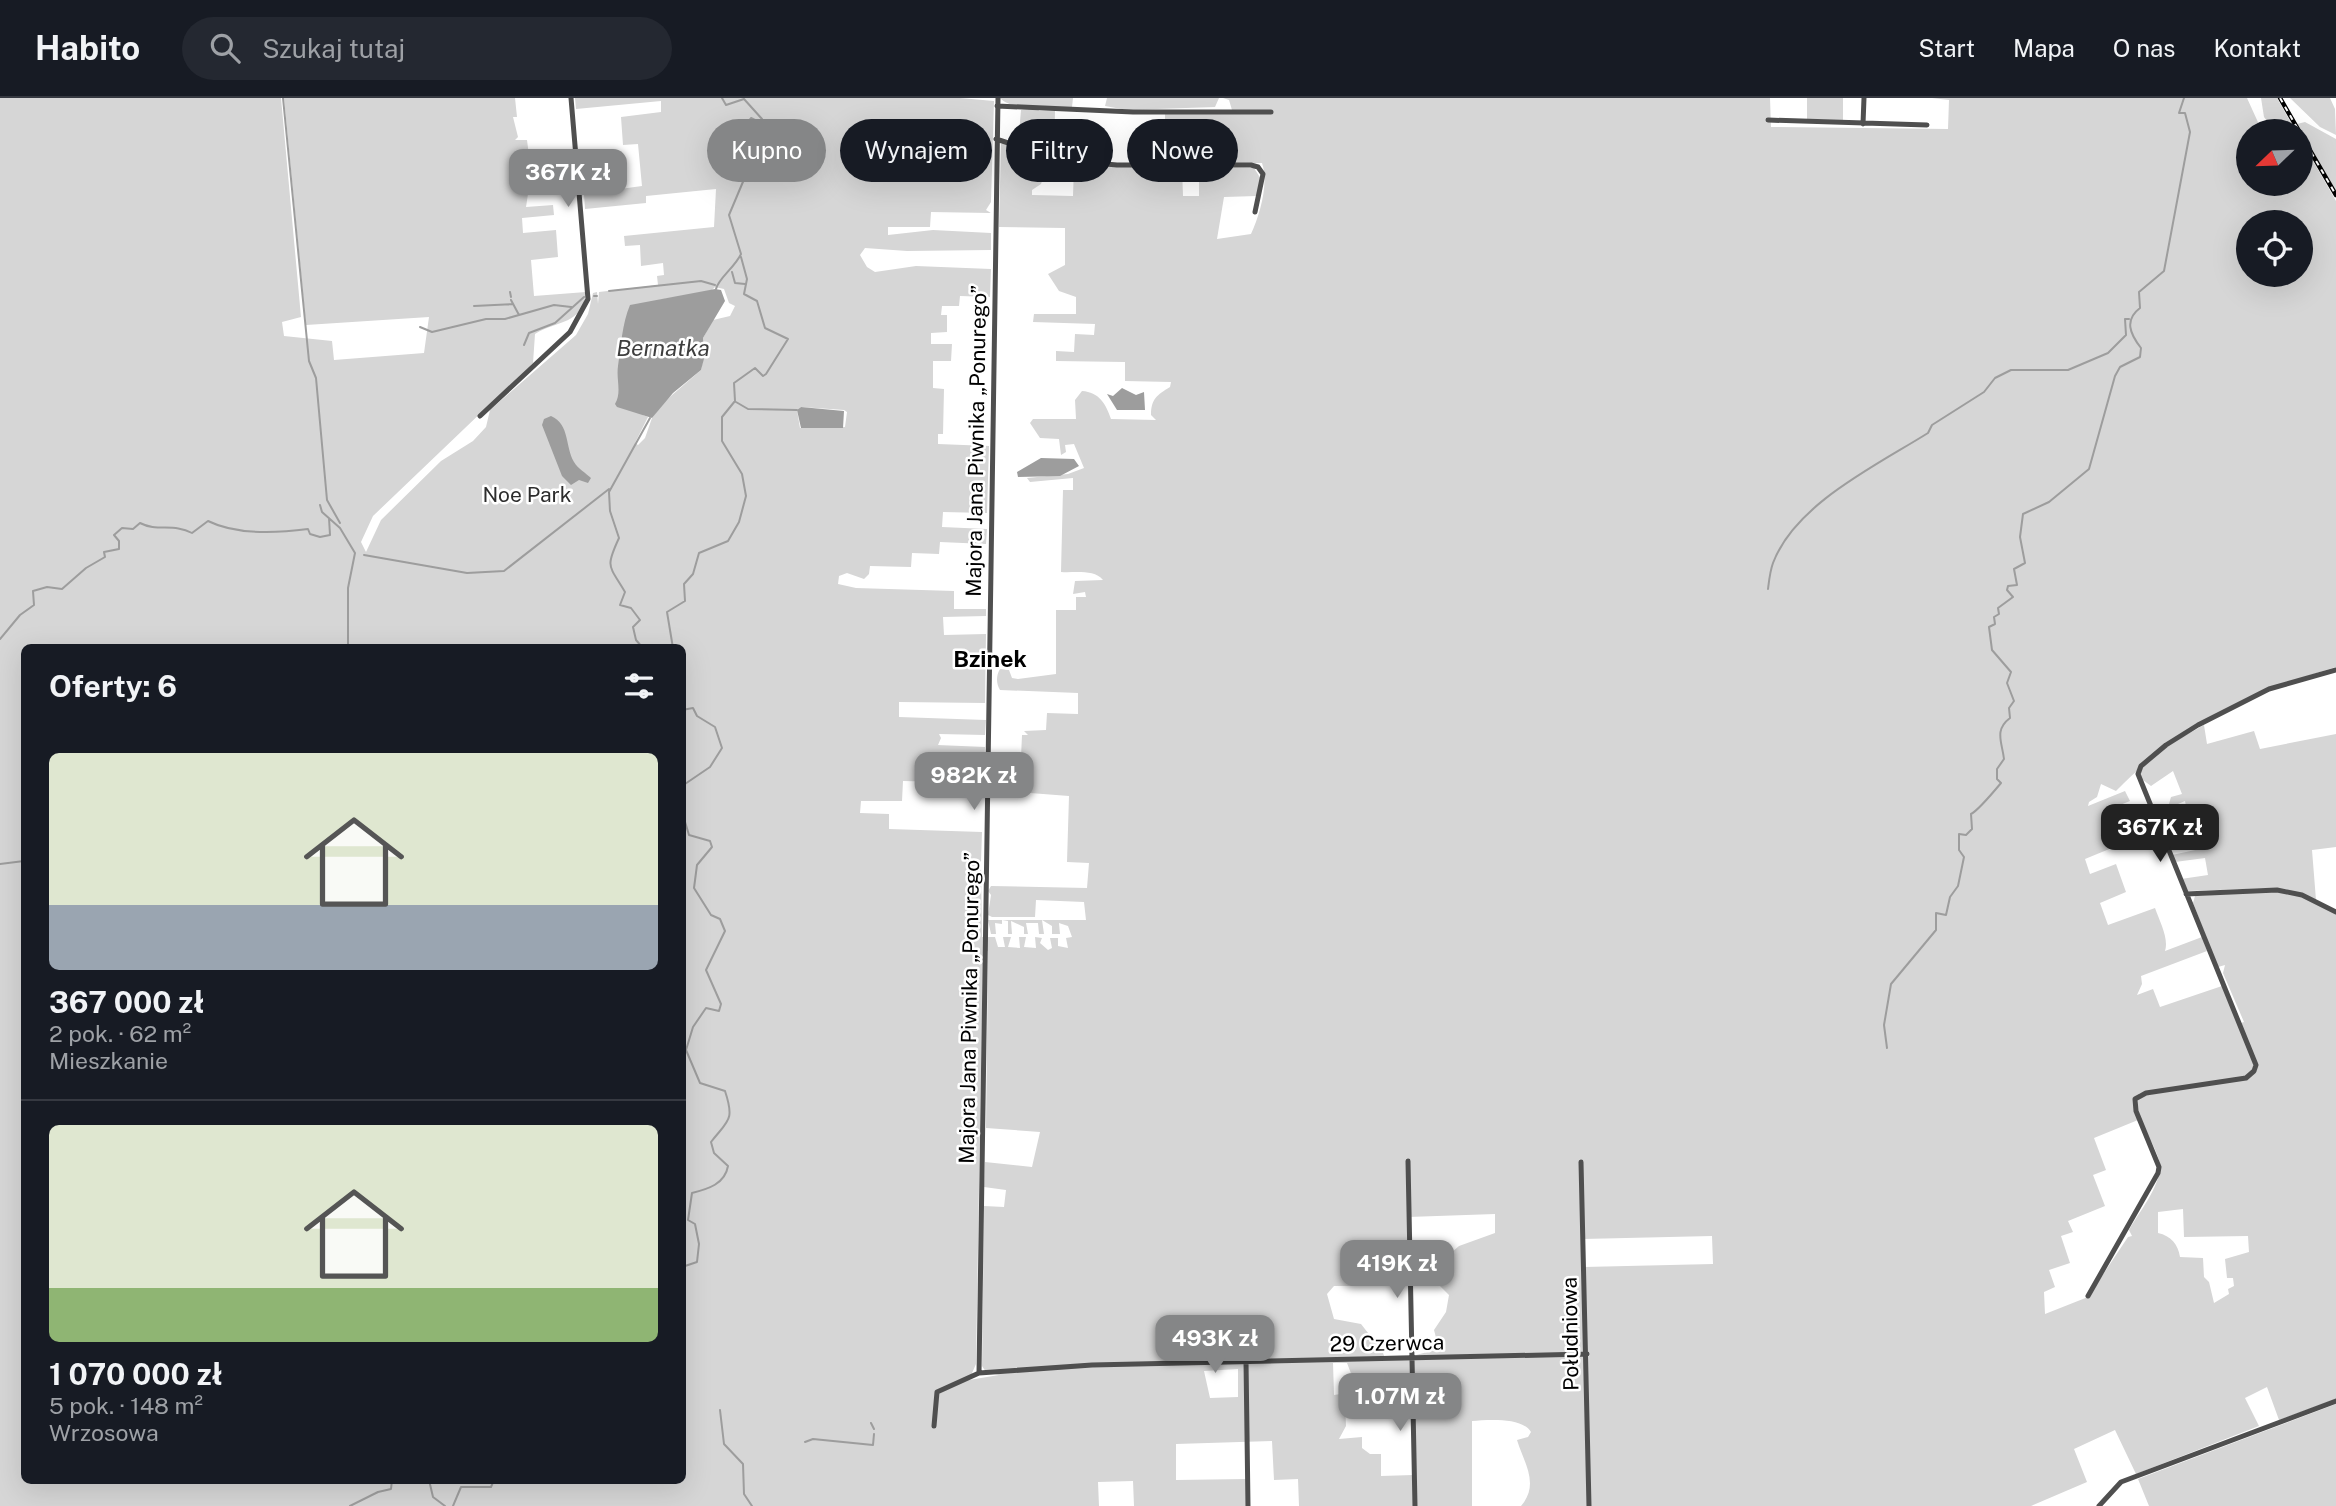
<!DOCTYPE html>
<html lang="pl">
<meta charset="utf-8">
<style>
body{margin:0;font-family:"Public Sans",sans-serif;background:#242831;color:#f1f3f6;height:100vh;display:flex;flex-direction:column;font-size:26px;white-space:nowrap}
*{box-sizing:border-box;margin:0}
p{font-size:23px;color:#9ea1a6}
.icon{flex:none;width:38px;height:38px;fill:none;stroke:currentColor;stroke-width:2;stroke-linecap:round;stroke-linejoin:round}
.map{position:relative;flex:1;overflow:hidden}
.panel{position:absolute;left:21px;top:546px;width:665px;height:840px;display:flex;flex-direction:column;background:#171b24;border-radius:10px;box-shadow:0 7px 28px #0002}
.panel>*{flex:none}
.hud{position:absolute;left:707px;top:21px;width:665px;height:63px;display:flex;gap:14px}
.needle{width:46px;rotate:247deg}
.tools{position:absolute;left:2236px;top:21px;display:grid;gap:14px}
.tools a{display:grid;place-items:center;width:77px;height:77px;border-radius:50%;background:#171b24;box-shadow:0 7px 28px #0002;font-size:35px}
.price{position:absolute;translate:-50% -60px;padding:0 16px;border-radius:14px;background:#858687;color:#fff;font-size:23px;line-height:46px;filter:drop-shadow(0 2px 4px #0008)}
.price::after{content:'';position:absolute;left:50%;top:42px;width:21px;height:16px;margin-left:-10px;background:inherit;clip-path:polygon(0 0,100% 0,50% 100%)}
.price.current{background:#222;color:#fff}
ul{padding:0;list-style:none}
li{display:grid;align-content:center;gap:14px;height:371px;padding:0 28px}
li+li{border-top:2px solid #363941}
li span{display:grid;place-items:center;height:217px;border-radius:10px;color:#555}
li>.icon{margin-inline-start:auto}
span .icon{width:126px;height:126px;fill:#fffc;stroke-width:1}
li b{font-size:30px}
h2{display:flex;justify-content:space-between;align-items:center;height:84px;padding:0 28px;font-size:30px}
.tag{padding:0 24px;border-radius:32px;background:#171b24;box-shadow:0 7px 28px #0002;font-size:24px;line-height:63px}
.tag.current{background:#858687;color:#fff}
header{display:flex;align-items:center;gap:42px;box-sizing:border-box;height:98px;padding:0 35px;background:#171b24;border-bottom:2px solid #363941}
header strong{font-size:33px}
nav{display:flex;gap:38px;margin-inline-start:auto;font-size:24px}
.search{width:490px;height:63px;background:#242831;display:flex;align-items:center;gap:18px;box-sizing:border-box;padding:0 24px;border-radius:38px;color:#9ea1a6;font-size:26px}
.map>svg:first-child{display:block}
.green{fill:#d6d6d6;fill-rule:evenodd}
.water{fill:#9d9d9d}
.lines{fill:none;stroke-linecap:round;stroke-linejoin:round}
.stream{stroke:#9d9d9d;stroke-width:2}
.minor{stroke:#4f4f4f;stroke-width:5}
.rail-casing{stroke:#000;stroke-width:4.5}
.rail{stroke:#fff;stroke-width:2;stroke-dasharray:5;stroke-linecap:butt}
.labels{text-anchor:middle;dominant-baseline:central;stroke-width:5;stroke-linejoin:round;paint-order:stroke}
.street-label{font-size:21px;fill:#000;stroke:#fff}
.park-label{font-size:21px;fill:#2d2d2d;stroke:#fff}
.water-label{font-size:23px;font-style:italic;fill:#3e3e3e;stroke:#fff}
.neighbourhood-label{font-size:23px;font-weight:bold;fill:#000;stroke:#fff}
</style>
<header>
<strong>Habito</strong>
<div class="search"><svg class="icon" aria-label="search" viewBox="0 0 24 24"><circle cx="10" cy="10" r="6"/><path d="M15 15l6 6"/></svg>Szukaj tutaj</div>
<nav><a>Start</a><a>Mapa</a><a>O nas</a><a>Kontakt</a></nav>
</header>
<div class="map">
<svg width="2336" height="1408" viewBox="0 0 2336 1408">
<rect width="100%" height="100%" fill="#fff"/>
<path class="green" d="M0,0H281L301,219L282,224L284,238L332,243L334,262L424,255L429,219L306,227L284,0H515L517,19H513L518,39L515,42H527L529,58L521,59L522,72L530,83L526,109L553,107L554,117L522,120L523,135L556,132L558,159L531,162L534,198L586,194C583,227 557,222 535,236L533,265L373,418L361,444L366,454L381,422L441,363L473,343L486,329L490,312L576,237L588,216L593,195L597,194L598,206L599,194L658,187L657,178L664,177L663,165L641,168L640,147L625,148L624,138L714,129L716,91L646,98V105L585,111L584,96L642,88L638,46L623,47L621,19L661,14V3L576,11L575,0H960L994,3L991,104L986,112L991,115L931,114L930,129H888V137L933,132L991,135V152L907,153L865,150L860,157L867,169L875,174L916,168L991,171L990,199L960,198L959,208H942L941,217H947V234L931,235V246H952L951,263H933V290L944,291L943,336H938V346L989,348L987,415L943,414L942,429L987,431L986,446L940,444L939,456L912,455L911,469L870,468L869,476L864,481L847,475L839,478L838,486L856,490L954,493V511H986V518L943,519L944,537L986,536L985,605L899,604V619L986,622L985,637L939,636L941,640L938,647L985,649L984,685L903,683L902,703H861L860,715L889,716V731L982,734L981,764L977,766L981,767L982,839H995L998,849H1005L1003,839H1011L1008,849L1020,850L1019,839H1026L1024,849L1036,850L1035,839L1042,840L1040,845L1048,852L1052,850L1050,840H1058V848L1068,850L1066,840L1072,839L1068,828L1059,825L1060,836H1052V828L1042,822L1044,836H1039L1038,825H1026L1028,836H1024V829L1011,823L1012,836H1008V823L1002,822V826L995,825L996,836H991L988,822H1086L1084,804L1036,802L1035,819H992L988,817L991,797L988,793L991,788L1087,790L1089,765L1067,764L1069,698L1030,695L1031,660L1021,659L1022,637H1028L1024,633L1046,632L1047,615L1078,616V595L1000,592C996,586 996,577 1000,571L1009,572L1012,580L1018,581L1056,576V512H1076V499H1086L1085,494L1073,496L1075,483L1103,482C1094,471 1075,475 1061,474L1063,392H1073V380L1030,384L1027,380L1068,376L1084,370L1074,346L1065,347L1066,354L1061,357L1059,341L1040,340L1030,325L1033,321H1076L1075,302L1082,293C1099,294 1106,306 1111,321L1156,322L1151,317C1151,301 1157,297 1170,289L1171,284L1125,283V264L1056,263V253L1074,254L1075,236L1094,237L1095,226L1033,224L1034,216H1076V199L1059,193L1048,176L1065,167V130L999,129L1001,46L1007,44L1049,63L1064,65L1061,76L1055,75L1043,80L1041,86L1032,92V97L1073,98L1074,68L1077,66L1182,70L1183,98H1199V69L1254,70L1261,81L1257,98L1224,99L1217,141L1251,136C1260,117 1269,85 1262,65L1143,66L1144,39H1165V14L1232,12L1229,2L1223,0H1770L1771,29L1948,31L1949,2L1932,0H2247L2262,33H2249V86H2301V42L2336,103V569C2247,596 2182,626 2116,693L2101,686L2097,699L2089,704L2088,708L2125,693L2130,703L2105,713L2119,747L2085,761L2090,776L2116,766L2126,794L2100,805L2108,827L2155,810C2160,824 2169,841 2165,853L2202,839L2207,853L2141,878L2142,886L2137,897L2153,891L2160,909L2222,888L2253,963V971L2244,979L2140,995L2133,1003L2138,1022L2094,1040L2106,1072L2093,1077L2105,1108L2068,1123L2073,1134L2061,1138L2070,1165L2049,1172L2055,1189L2044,1194L2045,1216L2088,1199L2128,1139L2132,1138L2129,1132C2139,1114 2160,1089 2160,1068C2159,1048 2129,1015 2140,998L2247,981L2257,972L2241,925L2244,924L2223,875L2225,867L2218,869L2193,805L2195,798L2274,793L2302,799L2336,816V1301L2279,1322L2267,1289L2245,1300L2259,1328L2136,1376L2115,1332L2074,1351L2087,1384L2031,1408H1521C1540,1386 1524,1365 1517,1342L1528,1339L1531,1334C1522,1319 1488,1322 1472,1323V1408H1299L1298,1381L1274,1382L1272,1343L1176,1346V1382L1246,1381L1247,1408H1134L1133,1383L1098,1384L1099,1408H0ZM2249,124H2301V177H2249ZM715,189L724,191L729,205L735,208L730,218L713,222L703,240L705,252L701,272L664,304L652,320L645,340L638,347L635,345L648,319L643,317L627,286H621L620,259L659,202L711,193ZM801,309L844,312L847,314L845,329L800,330L797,312ZM24,550H682V1382H24ZM983,853H988L986,1030L1040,1034L1032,1069L985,1064L984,1089L1006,1092L1004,1109L984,1108L982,1268L986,1274L999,1277L969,1282L976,1266ZM2183,1111L2184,1139L2248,1138L2249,1154L2225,1161L2227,1180H2233L2234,1188L2228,1191L2229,1196L2214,1205L2209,1184L2204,1179L2203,1160L2180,1159C2178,1146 2171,1138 2158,1135V1114ZM1495,1116V1135L1459,1148L1451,1155L1438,1177L1427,1179L1423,1172H1416L1420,1187L1440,1188L1449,1197L1446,1214L1434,1232L1439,1251L1416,1257L1384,1258L1379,1242L1372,1240L1361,1226L1334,1221L1327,1196L1334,1188H1398V1181H1409L1408,1119ZM1712,1138L1713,1166L1584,1169L1583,1141ZM1333,1265H1347L1352,1278L1369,1280V1292L1334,1297ZM1238,1271V1299L1210,1300L1204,1273ZM1411,1301L1413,1377L1381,1378V1356H1370L1362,1350V1339L1339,1341L1346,1328L1345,1305Z
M1000,0H1073L1072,9C1053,8 1014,15 1000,0Z
M1107,0H1219L1215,9L1127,12L1105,8Z
M1807,0H1843V23L1807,21Z
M2261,0H2277L2291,25L2269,33L2273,31L2264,19Z
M2290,0H2330L2335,11L2336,37L2320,29Z
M1038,10L1039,13H1055L1054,60L1011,43L1019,36L1021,12Z
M2305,24L2336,41V93L2297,26Z
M2204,627L2207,646L2254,633L2260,651L2336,636V749L2312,752L2316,802L2274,790L2188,793L2181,781L2208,777L2205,760L2175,764L2172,757L2214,748L2209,727H2190L2185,703L2171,709L2169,706L2171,699L2182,696L2173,673L2151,688L2139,679C2145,655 2184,639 2204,627Z
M2336,1306V1408H2149L2138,1381Z"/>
<path class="water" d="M715,191L721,192L725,203L703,240L705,257L701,272L673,295L652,320L617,309L615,306C622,294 616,282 618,268C621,248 622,226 630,207Z
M1122,290L1136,297L1144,294L1145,312H1117L1107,296L1113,298Z
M801,309L844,313L843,330H801L797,312Z
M551,318C570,326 565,349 574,364C578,371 586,375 591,380L588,385L579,382L571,387L562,378L542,327L544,321Z
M1041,360L1074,361L1079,368L1060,378L1018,379L1017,374Z"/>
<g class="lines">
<path class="stream" d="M283,0L309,263L316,280L327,402L340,425
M732,174L735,185L745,186
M716,191C718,181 735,169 741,156L729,117L745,79L746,59L759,46L747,25L751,20L759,24L762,21L744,1L726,7L722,0
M609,193L701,183L715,187
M510,194L511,199
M594,198H597
M511,202L519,217
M474,208L513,206
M420,229L432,234L486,221H505L554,207L571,209
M524,247L529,235L555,225L584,199
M736,304L748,311L797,312
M650,320L609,394L610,413L619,440C605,470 609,467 625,494L620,507L631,510L640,522L633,529L636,542L642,549L657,550
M320,407L322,414L340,430L355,455L348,490V550
M364,457L467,475L504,473L609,391
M1768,491C1769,483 1770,473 1773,465C1795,406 1877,367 1928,335L1932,327L1984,294L1995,280L2011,272H2068L2108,255L2126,237L2125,221H2129
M0,541L20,517L34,507L33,493L47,489L62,491L86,470L105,459L104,454L119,451V443L114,437L122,430L133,431L140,425C157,434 174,425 192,435L208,423C236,437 278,435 308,431L310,436L320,439L330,437L329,420
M657,550L672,549
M673,550L667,514L685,503L684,486L693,476L699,455L728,443L739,424L746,398L742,376L722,343V319L735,303L734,285L755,270L763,278L766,276L788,241L765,230L757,203L744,196L747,181L741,159
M682,612L693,610L697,618L715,629L722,650L710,669L682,688
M682,714L689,737L710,743L712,749L697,767L694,790L711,817L720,821L725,833L706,872L721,906L719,913L706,910L693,929L686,952L700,985L725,993C735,1023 728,1022 711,1044L714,1055L728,1068C725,1086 708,1091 692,1095L688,1122L695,1126L699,1146L697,1164L682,1169
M0,766L24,763
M1887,950L1884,927L1891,886L1936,832V815L1946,817L1950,799L1958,788L1964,759L1959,752V736L1966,737L1972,731L1971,716C1977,713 1996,691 2001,685L1997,681V671L2004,661C2002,644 1994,632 2010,620L2009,610L2014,603L2007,585L2011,574L1992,552L1989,529L1995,526L1994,519L1999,516L1998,510L2013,499L2007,492L2008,488L2017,487L2014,471L2025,465L2020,439L2023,416L2049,404L2089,371L2115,278L2120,269L2140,259L2141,250C2130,236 2124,222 2140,210L2139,194L2164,173L2190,34L2185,15H2179L2184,0
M720,1312L724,1346L743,1366L744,1396L752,1408
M871,1325L874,1331
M805,1344L813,1341L873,1347L874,1336
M429,1382L433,1399L445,1408
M350,1408L378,1394L391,1391L392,1382
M453,1408L461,1389H491L494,1382"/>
<path class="minor" d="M997,8L1133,14H1271
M1768,22L1927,27
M1863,26L1864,0
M996,41L1060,62L1117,67H1251L1258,69L1263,76L1255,114
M480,318L570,234L588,201L571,0
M2186,796L2277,792L2302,797L2336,814
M1408,1063L1415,1408
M1581,1064L1589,1408
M2088,1198L2158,1075L2159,1069L2136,1013L2135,1001L2146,995L2246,980L2254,973L2256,967L2138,676L2141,668L2166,647L2198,627L2269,591L2336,572
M1246,1263L1248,1408
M979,1275L998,0
M979,1275L1092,1267L1587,1256
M934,1328L937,1294L979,1275
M2099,1408L2121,1384L2336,1303"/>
<g class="rail-casing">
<path id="rail" d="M2280,0L2299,33
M2301,37L2336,97"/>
</g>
<use href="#rail" class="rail"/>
</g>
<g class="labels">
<g class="street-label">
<text transform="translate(976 343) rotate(-89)">Majora Jana Piwnika „Ponurego”</text>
<text transform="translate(969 910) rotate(-89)">Majora Jana Piwnika „Ponurego”</text>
<text transform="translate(1570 1236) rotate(-91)">Południowa</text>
<text transform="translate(1387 1245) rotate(-1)">29 Czerwca</text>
</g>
<g class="park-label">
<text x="527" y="396">Noe Park</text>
</g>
<g class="water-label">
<text x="663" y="249">Bernatka</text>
</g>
<g class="neighbourhood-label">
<text x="990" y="560">Bzinek</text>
</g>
</g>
</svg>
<div class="tools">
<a><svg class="needle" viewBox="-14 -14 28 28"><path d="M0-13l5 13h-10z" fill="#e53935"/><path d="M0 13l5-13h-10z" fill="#9ea1a6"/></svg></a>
<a><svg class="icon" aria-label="locate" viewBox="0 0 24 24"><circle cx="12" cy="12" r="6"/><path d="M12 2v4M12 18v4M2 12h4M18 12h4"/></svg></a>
</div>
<b class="price" style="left:568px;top:111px">367K zł</b>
<b class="price" style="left:974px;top:714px">982K zł</b>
<b class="price current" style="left:2160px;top:766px">367K zł</b>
<b class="price" style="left:1397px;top:1202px">419K zł</b>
<b class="price" style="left:1215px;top:1277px">493K zł</b>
<b class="price" style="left:1400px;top:1335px">1.07M zł</b>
<div class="hud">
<a class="tag current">Kupno</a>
<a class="tag">Wynajem</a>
<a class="tag">Filtry</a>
<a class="tag">Nowe</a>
</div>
<section class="panel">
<h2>Oferty: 6<svg class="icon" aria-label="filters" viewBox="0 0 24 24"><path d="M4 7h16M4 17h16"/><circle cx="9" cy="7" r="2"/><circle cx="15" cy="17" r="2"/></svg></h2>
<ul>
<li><span style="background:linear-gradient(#dfe7d0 70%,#9aa5b1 0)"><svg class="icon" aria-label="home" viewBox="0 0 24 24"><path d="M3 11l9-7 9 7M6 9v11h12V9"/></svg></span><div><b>367 000 zł</b><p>2 pok. · 62 m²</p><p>Mieszkanie</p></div></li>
<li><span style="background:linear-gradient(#dfe7d0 75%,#8fb573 0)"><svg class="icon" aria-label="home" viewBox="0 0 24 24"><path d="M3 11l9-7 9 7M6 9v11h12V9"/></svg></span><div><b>1 070 000 zł</b><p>5 pok. · 148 m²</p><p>Wrzosowa</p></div></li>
</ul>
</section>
</div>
